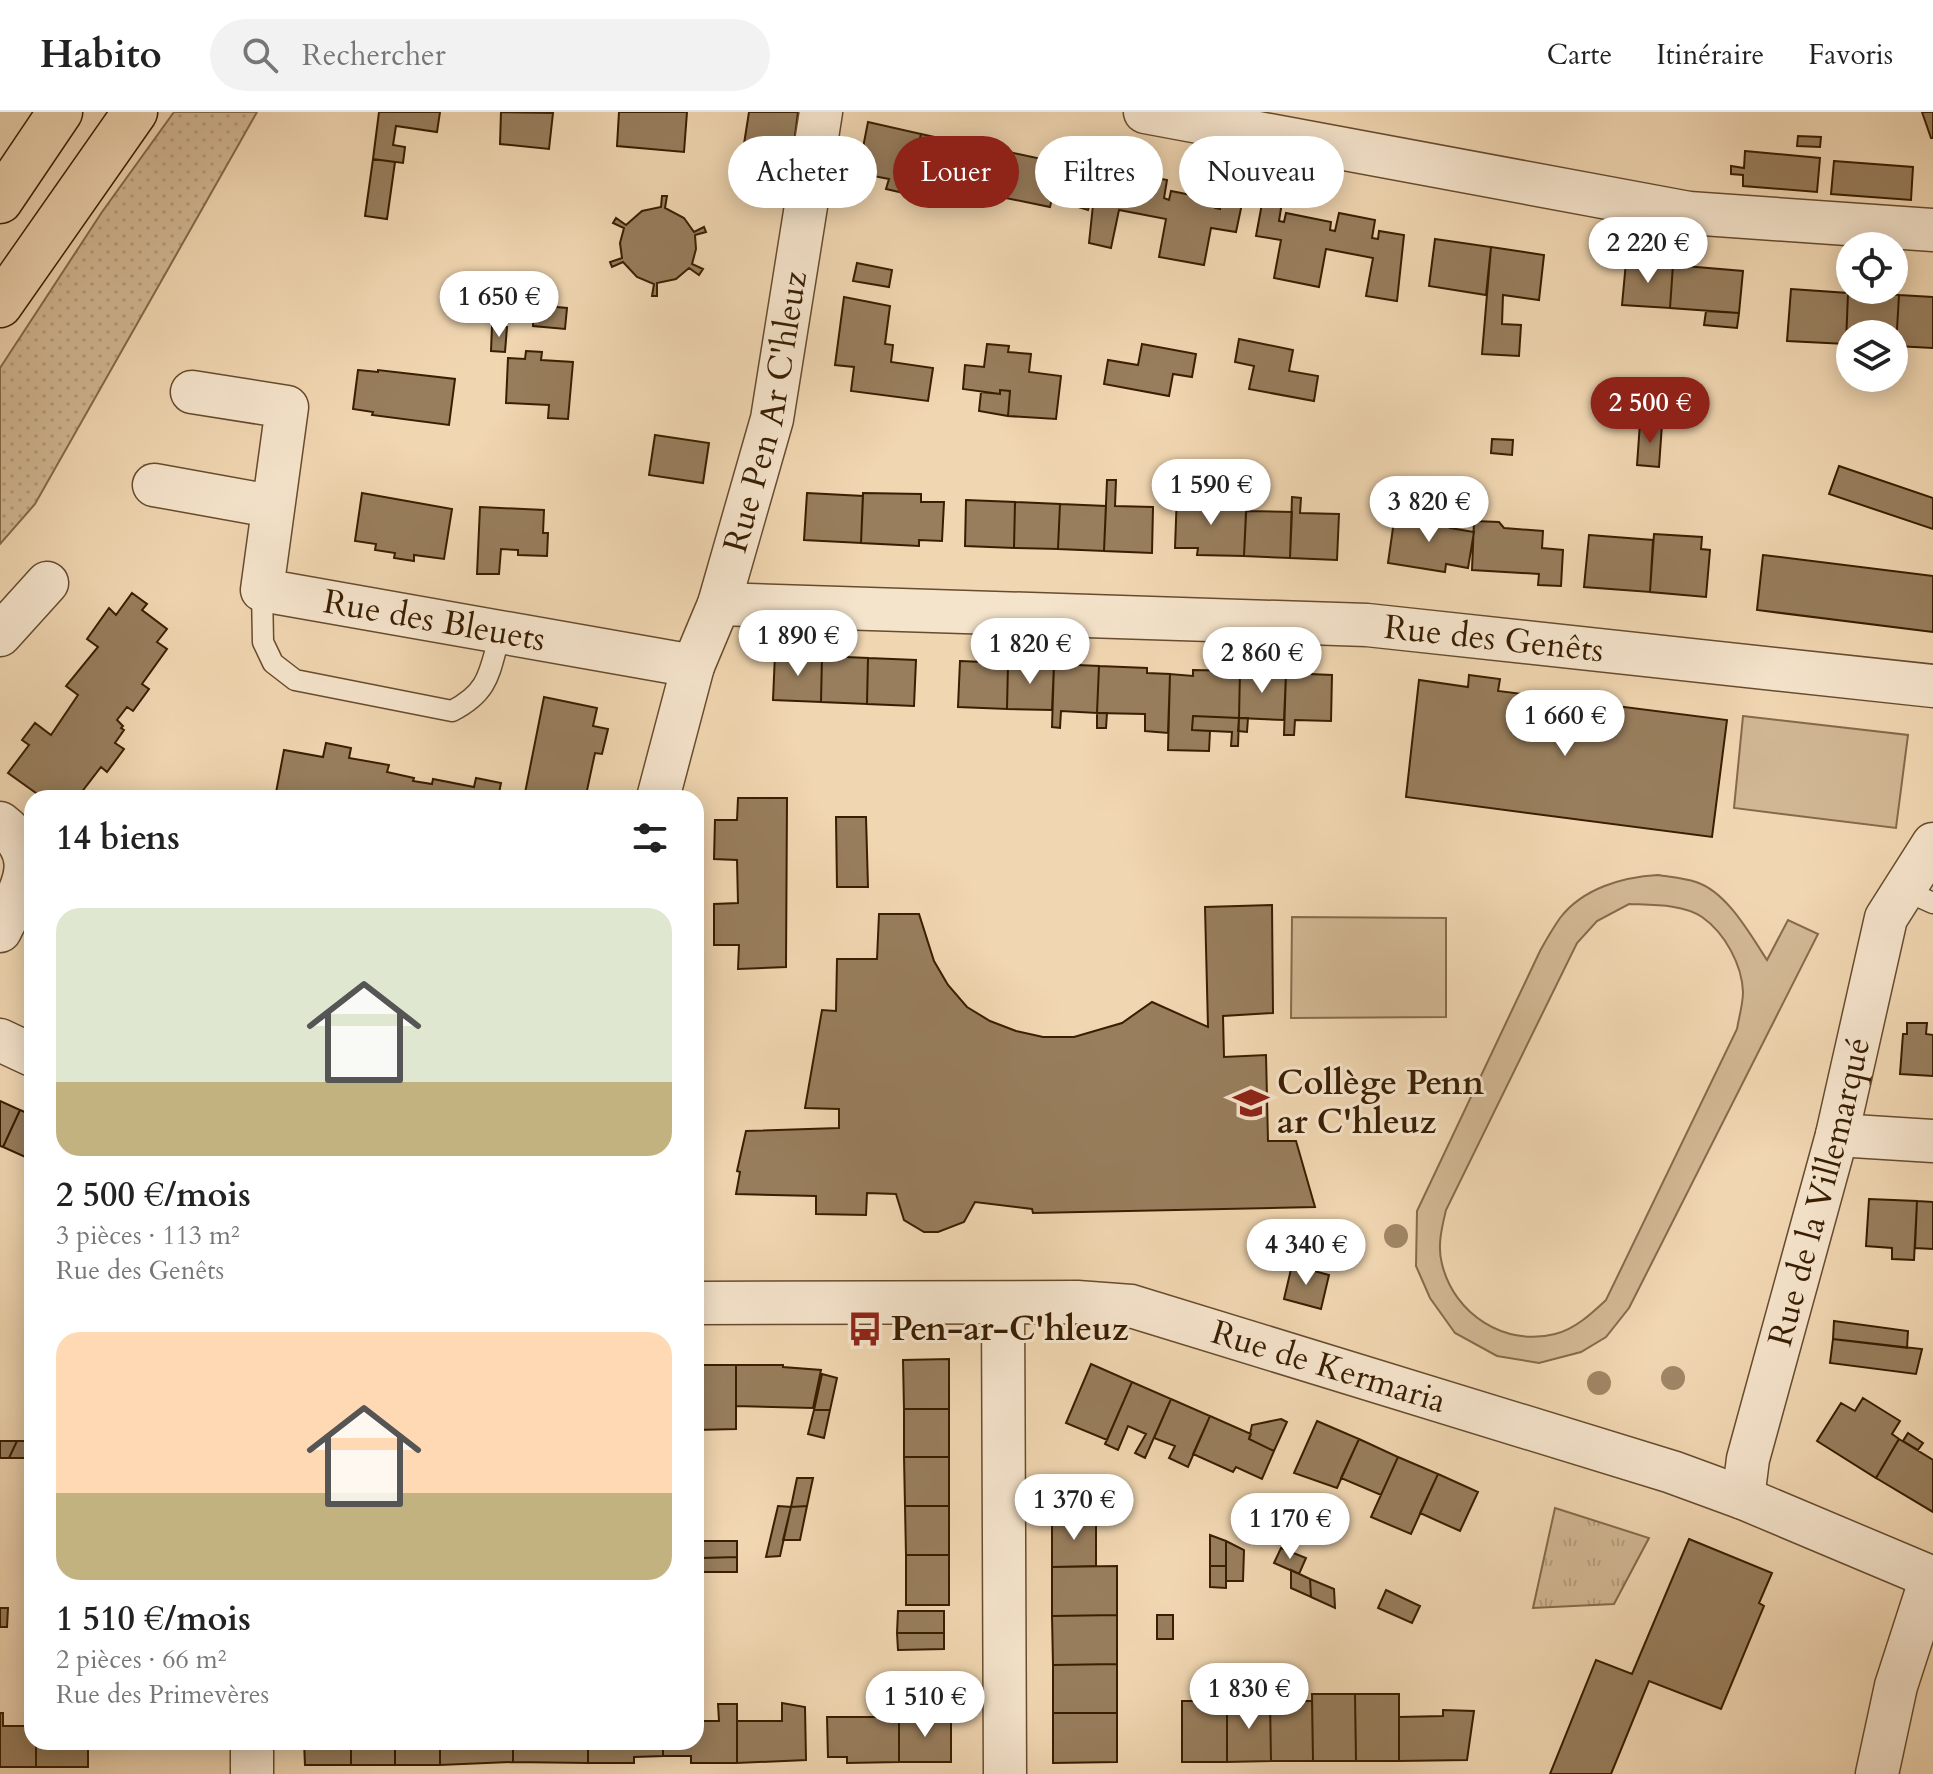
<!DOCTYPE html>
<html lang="fr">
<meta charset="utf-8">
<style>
body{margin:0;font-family:Cardo,serif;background:#f2f2f2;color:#222;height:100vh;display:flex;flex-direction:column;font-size:30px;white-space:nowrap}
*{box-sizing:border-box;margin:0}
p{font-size:26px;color:#767676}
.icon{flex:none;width:44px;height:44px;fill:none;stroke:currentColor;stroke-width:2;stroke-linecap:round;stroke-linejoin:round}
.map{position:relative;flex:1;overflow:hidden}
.sheet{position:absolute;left:24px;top:678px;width:680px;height:960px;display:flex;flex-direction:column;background:#fff;border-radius:24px;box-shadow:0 4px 20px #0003}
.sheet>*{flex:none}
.guide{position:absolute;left:728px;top:24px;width:760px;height:72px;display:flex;gap:16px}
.fabs{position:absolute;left:1836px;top:120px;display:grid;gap:16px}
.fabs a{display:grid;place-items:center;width:72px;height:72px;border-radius:50%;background:#fff;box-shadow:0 4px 20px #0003;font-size:40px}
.price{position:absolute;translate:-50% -68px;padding:0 18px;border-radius:28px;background:#fff;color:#222;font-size:26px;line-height:52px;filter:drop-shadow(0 2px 4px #0008)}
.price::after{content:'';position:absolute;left:50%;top:48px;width:24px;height:18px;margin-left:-12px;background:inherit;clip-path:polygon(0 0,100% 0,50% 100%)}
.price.on{background:#8f2418;color:#fff}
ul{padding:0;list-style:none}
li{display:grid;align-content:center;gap:16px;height:424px;padding:0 32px}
li span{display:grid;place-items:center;height:248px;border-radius:24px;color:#555}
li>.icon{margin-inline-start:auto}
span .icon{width:144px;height:144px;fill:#fffc;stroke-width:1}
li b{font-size:34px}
h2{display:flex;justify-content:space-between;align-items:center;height:96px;padding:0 32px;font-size:34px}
.chip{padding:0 28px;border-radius:36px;background:#fff;box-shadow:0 4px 20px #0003;font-size:28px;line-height:72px}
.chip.on{background:#8f2418;color:#fff}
header{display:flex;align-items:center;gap:48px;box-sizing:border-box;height:112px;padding:0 40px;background:#fff;border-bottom:2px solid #e0e0e0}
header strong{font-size:38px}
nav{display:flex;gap:44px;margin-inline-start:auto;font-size:28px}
.search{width:560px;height:72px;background:#f2f2f2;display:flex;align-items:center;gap:20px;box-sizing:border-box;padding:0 28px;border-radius:44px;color:#767676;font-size:30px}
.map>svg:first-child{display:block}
.grass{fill:url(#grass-dots);stroke:#856a4a;stroke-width:2}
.park{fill:url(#park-tufts);stroke:#856a4a;stroke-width:2}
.pitch{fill:#d1b793;stroke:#856a4a;stroke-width:2;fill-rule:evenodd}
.building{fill:#987e5d;stroke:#391e01;stroke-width:2}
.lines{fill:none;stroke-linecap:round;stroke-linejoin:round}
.lane-casing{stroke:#674c2d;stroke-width:23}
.street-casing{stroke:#674c2d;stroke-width:45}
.highway-casing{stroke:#391e01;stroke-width:47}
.lane{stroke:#f5e4cc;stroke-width:20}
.street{stroke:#f5e4cc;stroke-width:42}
.highway{stroke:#f0d6b1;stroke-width:44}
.tree{fill:#a08665}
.labels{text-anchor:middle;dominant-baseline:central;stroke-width:6;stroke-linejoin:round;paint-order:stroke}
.street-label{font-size:34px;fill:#391e01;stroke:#f5e4cc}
.poi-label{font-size:34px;font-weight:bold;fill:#391e01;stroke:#f5e4cc;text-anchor:start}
</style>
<header>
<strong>Habito</strong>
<div class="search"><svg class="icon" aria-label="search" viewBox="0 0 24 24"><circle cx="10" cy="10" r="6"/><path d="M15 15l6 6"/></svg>Rechercher</div>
<nav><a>Carte</a><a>Itinéraire</a><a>Favoris</a></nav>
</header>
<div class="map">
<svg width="1933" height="1662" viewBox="0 0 1933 1662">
<defs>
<pattern id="grass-dots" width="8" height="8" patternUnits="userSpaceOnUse" patternTransform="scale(2)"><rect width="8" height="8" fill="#d1b793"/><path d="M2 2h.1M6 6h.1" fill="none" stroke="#b49d7d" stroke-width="1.8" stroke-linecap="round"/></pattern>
<pattern id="park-tufts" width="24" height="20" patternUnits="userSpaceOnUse" patternTransform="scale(2)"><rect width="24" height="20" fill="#d1b793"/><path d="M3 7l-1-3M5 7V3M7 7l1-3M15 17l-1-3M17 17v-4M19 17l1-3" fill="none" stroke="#b49d7d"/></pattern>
</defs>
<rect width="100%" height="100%" fill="#f0d6b1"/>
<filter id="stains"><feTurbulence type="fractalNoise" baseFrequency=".0025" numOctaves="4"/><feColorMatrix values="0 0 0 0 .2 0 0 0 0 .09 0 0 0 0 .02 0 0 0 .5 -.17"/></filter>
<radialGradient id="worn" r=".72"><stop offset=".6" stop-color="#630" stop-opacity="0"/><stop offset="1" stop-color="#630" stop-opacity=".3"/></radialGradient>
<path class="grass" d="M174,0H257L35,392L0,432V256L102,100Z"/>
<path class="park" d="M1555,1396L1649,1426L1614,1492L1533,1496Z"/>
<path class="pitch" d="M1743,604L1908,623L1896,716L1734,696Z
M1658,763C1670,765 1684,766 1696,770C1727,780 1750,822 1767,848L1788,808L1818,822L1629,1196L1606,1225L1581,1240L1539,1251L1497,1244L1455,1221L1430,1186L1416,1154L1417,1099L1540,839C1546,828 1553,816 1560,806C1583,776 1623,765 1658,763ZM1629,792C1652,793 1683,792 1702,805C1725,821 1742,853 1743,880C1743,892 1739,905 1737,917L1606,1188C1591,1202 1575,1217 1555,1222C1505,1235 1454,1202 1442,1152C1437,1134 1442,1115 1446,1098L1577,831L1597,809Z
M1292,805L1446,806V905L1291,906Z"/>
<path class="building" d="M379,0H440L437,20L396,14L393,33L405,35L403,51L373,47Z
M501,0L553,1L549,37L500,32Z
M619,0H687L684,40L617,34Z
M749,0H798L793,39L744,32Z
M1922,0H1933V26H1931Z
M868,10L921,22L908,82L886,77L889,67L858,61Z
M921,22L971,33L958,93L908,82Z
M1798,24L1821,25L1820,35L1797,34Z
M995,37L1060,51L1050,95L986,82Z
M1745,39L1820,46L1817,80L1743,74V63L1731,62V54L1744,56Z
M373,47L395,50L387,107L365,104Z
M1834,49L1913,55L1911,88L1831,82Z
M1131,61L1167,68L1164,86L1169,88L1171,79L1216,88L1215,96L1220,97L1224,79L1244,82L1236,120L1211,116L1204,153L1159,145L1166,107L1119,98L1111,136L1089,131L1096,65L1123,70L1122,79L1127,80Z
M1079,64L1096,68L1088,98L1072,93Z
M762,73L788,76L786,92L759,89Z
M662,84H667L665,96L684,106L694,120L704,115L706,120L695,123L696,137L692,152L703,157L699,163L689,156L676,167L657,171V184H652L654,172L637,165L623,150L612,155L610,150L622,146L620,131L624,116L613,111L616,106L626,113L642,99L661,95Z
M1263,86L1282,90L1279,109L1284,110L1286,101L1331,110L1330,118L1335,119L1339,101L1375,108L1372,126L1378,127L1379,119L1404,123L1397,189L1366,184L1373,146L1326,137L1319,175L1274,166L1281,128L1256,124Z
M1435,127L1491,135L1486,183L1429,174Z
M1491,135L1544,143L1539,188L1503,183L1502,212L1521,213L1519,244L1482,242Z
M1626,150L1673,153L1670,196L1622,193Z
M857,151L892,158L889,175L853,169Z
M1673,153L1743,159L1739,201L1670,196Z
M1791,177L1848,181L1846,232L1787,229Z
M1848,181L1899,183L1896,234H1894V222H1850V232H1846Z
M1899,183L1933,185V236L1896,234Z
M844,185L890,194L885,232L893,233L891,250L933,256L928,289L851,279L854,255L835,253Z
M534,193L567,196L565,217L533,214Z
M1706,199L1739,201L1737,216L1704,213Z
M492,214L507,215L505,240L491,239Z
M1239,227L1293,238L1289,259L1318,264L1314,289L1249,277L1254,254L1235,250Z
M987,232L1009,234L1008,240L1031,242L1029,260L1061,264L1056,307L1008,304L1010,279L1000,278V282L963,277L965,253L984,255Z
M1142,232L1196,242L1192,265L1173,262L1169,284L1104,272L1108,248L1138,253Z
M526,239L542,240L541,248L573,250L568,307L548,306L549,293L506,291L508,246L525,247Z
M358,258L378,260V258L455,267L449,313L372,303L373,300L353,297Z
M1000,278L1010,279L1008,304L979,299L981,280L1000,282Z
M1640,311L1662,312L1659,355L1637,353Z
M655,323L709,331L703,371L649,363Z
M1492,327L1513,328L1512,343L1491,341Z
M1839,354L1933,386V417L1829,382Z
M1107,368H1116L1115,394L1153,395L1152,441L1104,439Z
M362,381L452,397L444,447L414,443V449L394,446L395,441L375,438L376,432L355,429Z
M807,381L863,384L861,431L804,428Z
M863,381L921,382V390H944L942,429L919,428V434L861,431Z
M1177,381L1199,383V396L1236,398L1237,384L1247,383L1244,444L1197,443L1198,436H1175Z
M1292,385L1301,386L1300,401L1339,402L1337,448L1290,446Z
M966,388L1015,390L1014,436L965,434Z
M1015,390L1060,392L1058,437L1014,436Z
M1060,392L1106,394L1104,439L1058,437Z
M480,395L544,398L543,421H548L547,444L518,443V438L501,437L499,462H477Z
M1246,399L1292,400L1290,446L1244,444Z
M1395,402L1452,411L1450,416L1474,420L1468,456L1446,452L1445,460L1388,451Z
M1474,409L1499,410L1504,416L1543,419L1542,436L1563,438L1561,474L1538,473L1539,462L1472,458Z
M1654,422L1702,425L1701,437L1710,438L1706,485L1650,480Z
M1589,423L1653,428L1650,480L1584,475Z
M1763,443L1933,464V520L1757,498Z
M132,481L147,492L142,498L167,517L157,530L167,537L142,572L149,577L133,599L127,595L117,608L123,614L121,616L124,618L115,631L124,637L107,660L101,655L77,686L68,682L65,686H43L8,661L29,633L22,628L35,611L51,623L78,583L66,574L98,535L87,527L109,496L116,503Z
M775,542L822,544L821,590L773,588Z
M822,544L868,546L867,592L821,590Z
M868,546L916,548L914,594L867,592Z
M960,549L1008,551L1007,597L958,595Z
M1008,551L1054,552L1052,598L1007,597Z
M1054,552L1099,554L1097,601L1061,599L1060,616L1052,615Z
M1099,554L1147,556V561L1170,562L1168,621L1145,619V602L1097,601Z
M1193,558L1240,559L1239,606L1193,604L1192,618L1210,619L1209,639L1168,638L1170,562L1193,564Z
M1240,559L1286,561L1284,608L1239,606Z
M1286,561L1332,563L1331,609L1295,608L1294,623H1284Z
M1469,563L1500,567L1498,579L1727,608L1712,725L1406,685L1419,568L1468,575Z
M544,585L597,596L593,614L608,617L602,642L595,641L586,683L579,682V686H524Z
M1097,601H1107L1106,616H1097Z
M1193,604L1239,606L1238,634H1231L1232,620L1192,618Z
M1239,606H1248L1247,620L1238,619Z
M326,631L351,636L349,646L389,653L387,660L414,666L413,669L432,672L433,667L474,675L476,666L501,671L498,686H275L284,638L323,645Z
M738,686H787L786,855L738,857L739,833H714V792L738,791L737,748L714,747L715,708H737Z
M836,705H866L868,775H837Z
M1272,793L1273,901L1223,904L1224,945L1266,943L1268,1029H1296L1315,1095L1033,1101L1032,1097L975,1090L964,1110L938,1120H924L904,1108L896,1082L867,1081L866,1103L816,1102V1084L736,1082L740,1060L737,1059L746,1019L839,1016V997L805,996L822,898L836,899L837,847H877L879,802H919L934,849L948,873L967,895L990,909L1016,919L1043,925H1074L1122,911L1152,890L1208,915L1205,795Z
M1907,911H1927L1926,922L1933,923V964L1900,962L1903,922H1907Z
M0,989L20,998L3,1035L0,1034Z
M20,998L32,1003V1048L3,1035Z
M1869,1087L1917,1089L1914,1148L1892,1147V1136L1866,1134Z
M1917,1089L1933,1090V1137L1915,1136Z
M1292,1153L1329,1163L1321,1197L1284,1187Z
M1834,1209L1908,1219L1907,1236L1833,1227Z
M1833,1227L1922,1237L1916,1262L1830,1251Z
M949,1247V1297H904L903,1248Z
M1091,1252L1132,1270L1107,1328L1066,1311Z
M696,1253H736V1317L696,1318Z
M736,1253H783V1255L821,1258L813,1296L736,1294Z
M822,1262L837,1266L830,1298H814Z
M1132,1270L1171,1287L1145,1346L1135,1341L1146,1322L1128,1314L1118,1338L1105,1332Z
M1863,1286L1900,1309L1892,1322L1899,1327L1876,1366L1817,1329L1841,1291L1855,1299Z
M1171,1287L1210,1304L1188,1355L1169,1346L1175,1334L1154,1326Z
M904,1297H949V1345H904Z
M814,1298H830L824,1326L808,1322Z
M1210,1304L1251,1322L1249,1327L1274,1339L1262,1367L1236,1355L1233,1360L1193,1342Z
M1281,1307L1287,1310L1274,1339L1249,1327L1252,1313Z
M1317,1309L1359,1327L1337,1376L1294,1361Z
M1908,1321L1923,1331L1918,1338L1903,1329Z
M1359,1327L1398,1345L1381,1383L1341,1366Z
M1899,1327L1933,1348V1400L1876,1366Z
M0,1329H17L9,1346H0Z
M17,1329H32V1346H9Z
M904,1345H949V1394H905Z
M1398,1345L1438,1362L1411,1422L1371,1405Z
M1438,1362L1478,1380L1460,1419L1420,1401Z
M797,1366H813L807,1394L791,1395Z
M778,1394L791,1395L780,1444L766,1445Z
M807,1394L800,1428H783L791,1395Z
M905,1394H949V1443H906Z
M1052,1405H1096V1454L1052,1455Z
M1210,1423L1226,1429V1454H1210Z
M1689,1427L1772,1461L1759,1491L1764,1494L1721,1597L1649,1569L1611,1662H1550L1596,1548L1632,1562Z
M701,1429H737V1445L701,1446Z
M1226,1429L1244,1438L1243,1469H1226Z
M1281,1436L1306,1446L1299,1462L1274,1451Z
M906,1443H949V1493H906Z
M737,1445V1460H703V1446Z
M1117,1454V1503L1052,1504V1455Z
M1210,1454H1226V1476L1210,1475Z
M1291,1458L1310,1467L1311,1485L1291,1476Z
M1310,1467L1334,1477L1335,1496L1311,1485Z
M1386,1478L1420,1494L1412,1511L1378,1496Z
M0,1496H8L7,1515H0Z
M898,1499H944V1521H897Z
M1117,1503V1552L1053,1553L1052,1504Z
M1157,1503H1173V1527H1157Z
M897,1521H944V1537L898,1538Z
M1117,1552V1601H1053V1553Z
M1312,1582H1355L1356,1649H1313Z
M1355,1582H1399V1649H1356Z
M1182,1589H1227V1650H1182Z
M1227,1589H1270L1271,1649L1227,1650Z
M1270,1589H1312L1313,1649H1271Z
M782,1591L805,1595L806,1648L737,1651V1609H782Z
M718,1592H737V1651H691V1644H663V1630H696V1609H719Z
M1443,1598L1474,1599L1467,1648L1399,1649V1605L1443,1604Z
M0,1601H3V1614H32V1630H36V1655H0Z
M1053,1601H1117V1650L1053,1651Z
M951,1604V1650H899V1605Z
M827,1605H899V1650L847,1651V1645H828Z
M36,1630H88V1655H36Z
M304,1630H351V1653H305Z
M351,1630H395V1653H351Z
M395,1630H440V1653H395Z
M440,1630H513V1650L440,1653Z
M513,1630H588V1651L513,1650Z
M588,1630H663V1644L634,1645V1651H588Z"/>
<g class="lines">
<g class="lane-casing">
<path id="lane" d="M262,478L263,530L273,551L295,568L452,599C491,579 489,559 501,519
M1904,778L1933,791"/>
</g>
<g class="street-casing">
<g id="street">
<path d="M1145,0L1689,101L1933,118"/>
<path id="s1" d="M192,280L287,295L262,478L693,554"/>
<path d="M154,373L271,394"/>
<path id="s2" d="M719,492L1367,513L1933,574"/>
<path d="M0,523L47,471"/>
<path id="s3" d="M658,686L693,554L719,492L772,307L821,0"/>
<path d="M0,711C46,746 20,778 0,819"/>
<path d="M0,928L32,943"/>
<path d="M1837,1023L1933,1029"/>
<path id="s4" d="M696,1191L1077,1190L1131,1194L1672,1360L1743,1386L1933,1466"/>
<path d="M1003,1191L1005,1662"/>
<path id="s5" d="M1743,1386L1748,1347L1837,1023L1886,806L1933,732"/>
<path d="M252,1662V1630"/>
<path d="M1877,1662L1896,1574L1931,1466"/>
</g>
</g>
<g class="highway-casing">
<path id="highway" d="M0,89L60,0
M0,193L135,0"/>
</g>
<use href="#lane" class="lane"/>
<use href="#street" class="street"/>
<use href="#highway" class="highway"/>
</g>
<g class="tree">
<circle cx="1396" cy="1124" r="12"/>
<circle cx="1673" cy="1266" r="12"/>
<circle cx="1599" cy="1271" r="12"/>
</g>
<defs>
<g id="school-bare" transform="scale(2.76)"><path d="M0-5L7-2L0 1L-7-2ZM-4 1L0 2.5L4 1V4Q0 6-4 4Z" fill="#8f2418" stroke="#f5e4cc" stroke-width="2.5" paint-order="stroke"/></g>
<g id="bus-bare" transform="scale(2.76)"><path d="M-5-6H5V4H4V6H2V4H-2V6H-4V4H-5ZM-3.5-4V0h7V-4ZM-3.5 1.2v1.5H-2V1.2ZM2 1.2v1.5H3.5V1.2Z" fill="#8f2418" stroke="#f5e4cc" stroke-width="2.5" paint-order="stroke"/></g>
</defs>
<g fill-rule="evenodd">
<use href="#school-bare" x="1251" y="991"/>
<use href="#bus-bare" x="865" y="1217"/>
</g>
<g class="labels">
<g class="street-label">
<text stroke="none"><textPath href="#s3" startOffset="402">Rue Pen Ar C'hleuz</textPath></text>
<text stroke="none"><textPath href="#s1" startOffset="456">Rue des Bleuets</textPath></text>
<text stroke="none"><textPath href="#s2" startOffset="776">Rue des Genêts</textPath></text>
<text stroke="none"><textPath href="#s5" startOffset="316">Rue de la Villemarqué</textPath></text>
<text stroke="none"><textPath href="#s4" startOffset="642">Rue de Kermaria</textPath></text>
</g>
<g class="poi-label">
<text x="1277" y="971">Collège Penn<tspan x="1277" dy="39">ar C'hleuz</tspan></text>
<text x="891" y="1217">Pen-ar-C'hleuz</text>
</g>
</g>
<rect width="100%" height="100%" filter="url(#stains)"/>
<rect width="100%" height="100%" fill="url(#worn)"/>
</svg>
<div class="fabs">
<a><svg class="icon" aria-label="locate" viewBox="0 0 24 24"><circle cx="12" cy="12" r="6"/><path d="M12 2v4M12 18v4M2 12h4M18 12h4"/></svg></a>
<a><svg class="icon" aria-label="layers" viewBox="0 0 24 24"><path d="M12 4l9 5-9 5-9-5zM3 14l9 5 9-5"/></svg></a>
</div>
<b class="price" style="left:1648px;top:173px">2 220 €</b>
<b class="price" style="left:499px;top:227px">1 650 €</b>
<b class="price on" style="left:1650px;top:333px">2 500 €</b>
<b class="price" style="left:1211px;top:415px">1 590 €</b>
<b class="price" style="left:1429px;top:432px">3 820 €</b>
<b class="price" style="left:798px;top:566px">1 890 €</b>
<b class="price" style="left:1030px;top:574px">1 820 €</b>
<b class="price" style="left:1262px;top:583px">2 860 €</b>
<b class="price" style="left:1565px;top:646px">1 660 €</b>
<b class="price" style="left:1306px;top:1175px">4 340 €</b>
<b class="price" style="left:1074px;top:1430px">1 370 €</b>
<b class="price" style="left:1290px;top:1449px">1 170 €</b>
<b class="price" style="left:1249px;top:1619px">1 830 €</b>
<b class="price" style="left:925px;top:1627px">1 510 €</b>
<div class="guide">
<a class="chip">Acheter</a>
<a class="chip on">Louer</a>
<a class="chip">Filtres</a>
<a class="chip">Nouveau</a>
</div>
<section class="sheet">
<h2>14 biens<svg class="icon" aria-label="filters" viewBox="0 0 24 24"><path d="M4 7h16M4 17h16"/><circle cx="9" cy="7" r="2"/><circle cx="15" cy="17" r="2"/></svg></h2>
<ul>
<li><span style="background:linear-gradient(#dfe7d0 70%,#c2b280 0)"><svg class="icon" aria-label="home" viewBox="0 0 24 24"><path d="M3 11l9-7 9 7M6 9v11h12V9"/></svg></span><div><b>2 500 €/mois</b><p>3 pièces · 113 m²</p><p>Rue des Genêts</p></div></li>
<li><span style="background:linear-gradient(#ffd9b3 65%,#c2b280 0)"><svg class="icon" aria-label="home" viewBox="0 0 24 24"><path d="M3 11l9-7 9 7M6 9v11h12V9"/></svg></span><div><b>1 510 €/mois</b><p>2 pièces · 66 m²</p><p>Rue des Primevères</p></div></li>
</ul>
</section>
</div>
